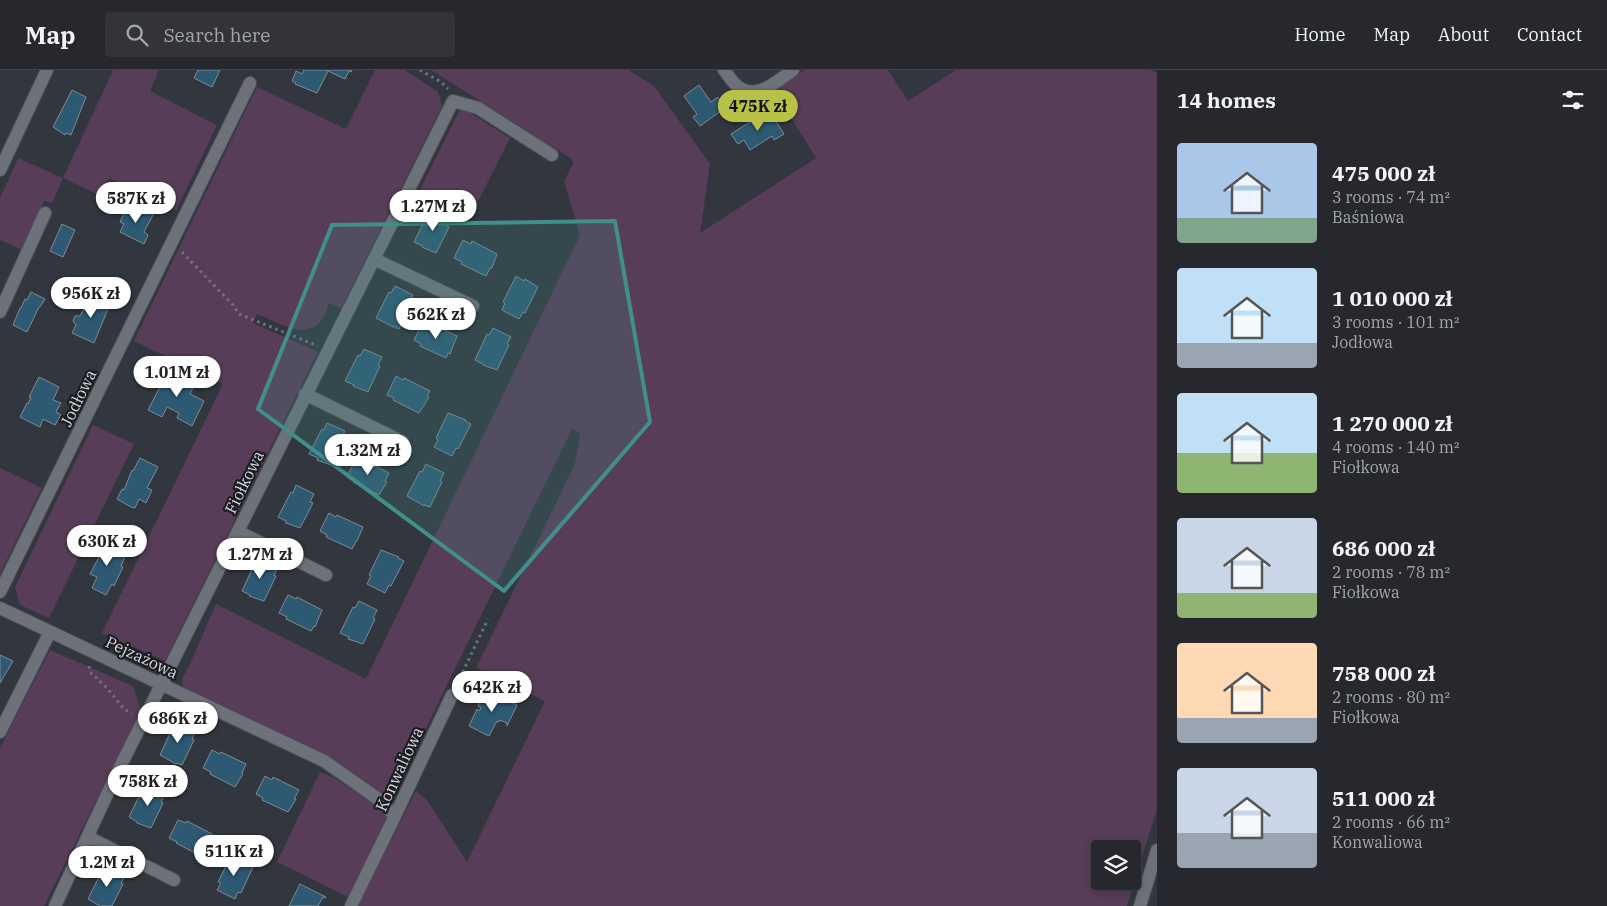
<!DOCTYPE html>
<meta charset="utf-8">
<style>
body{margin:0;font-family:"IBM Plex Serif",serif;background:#32343a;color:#f1f3f6;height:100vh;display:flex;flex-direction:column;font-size:19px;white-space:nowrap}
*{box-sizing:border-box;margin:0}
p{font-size:16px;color:#a4a6aa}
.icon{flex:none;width:28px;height:28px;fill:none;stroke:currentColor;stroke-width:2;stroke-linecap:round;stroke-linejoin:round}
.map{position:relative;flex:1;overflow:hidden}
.side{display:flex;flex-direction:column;background:#26282e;width:450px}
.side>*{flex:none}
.tools{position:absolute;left:1091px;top:770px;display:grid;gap:10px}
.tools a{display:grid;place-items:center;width:50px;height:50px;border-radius:5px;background:#26282e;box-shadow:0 2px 8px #0003,0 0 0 1px #42444a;font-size:25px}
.price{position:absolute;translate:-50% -42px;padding:0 11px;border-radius:18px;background:#fff;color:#222;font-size:16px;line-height:32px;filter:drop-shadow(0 1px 2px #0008)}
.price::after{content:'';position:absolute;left:50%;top:30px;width:15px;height:11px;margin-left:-8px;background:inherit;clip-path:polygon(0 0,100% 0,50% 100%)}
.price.selected{background:#b9c046;color:#111}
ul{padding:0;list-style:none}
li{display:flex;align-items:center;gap:15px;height:125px;padding:0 20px}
li span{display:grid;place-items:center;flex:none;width:140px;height:100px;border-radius:5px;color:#555}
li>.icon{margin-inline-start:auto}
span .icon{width:60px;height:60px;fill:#fffc;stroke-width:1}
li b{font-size:21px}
h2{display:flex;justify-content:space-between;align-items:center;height:60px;padding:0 20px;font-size:21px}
header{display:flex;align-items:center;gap:30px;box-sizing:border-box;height:70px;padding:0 25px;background:#26282e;border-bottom:1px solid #42444a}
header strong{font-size:24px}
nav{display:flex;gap:28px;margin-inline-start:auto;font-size:18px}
.search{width:350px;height:45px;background:#32343a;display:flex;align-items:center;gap:12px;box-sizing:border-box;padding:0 18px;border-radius:5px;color:#a4a6aa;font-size:19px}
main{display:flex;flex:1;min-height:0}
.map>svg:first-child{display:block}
.green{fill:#573d57;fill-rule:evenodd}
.building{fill:#2d5972;stroke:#808a90}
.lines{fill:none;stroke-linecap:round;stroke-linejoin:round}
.minor-casing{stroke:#4f5258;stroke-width:14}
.path{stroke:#6f737a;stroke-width:3;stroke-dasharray:2.5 4;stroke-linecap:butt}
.minor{stroke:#6d7179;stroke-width:12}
.marked{fill:#418f8a;fill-opacity:0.2;stroke:#418f8a;stroke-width:4;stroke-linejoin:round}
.labels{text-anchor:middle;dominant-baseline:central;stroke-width:4.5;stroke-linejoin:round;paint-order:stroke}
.street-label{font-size:16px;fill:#d7dadf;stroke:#1c1d21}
</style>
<header>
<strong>Map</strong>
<div class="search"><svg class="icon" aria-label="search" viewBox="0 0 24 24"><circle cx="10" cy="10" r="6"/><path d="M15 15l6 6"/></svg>Search here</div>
<nav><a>Home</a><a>Map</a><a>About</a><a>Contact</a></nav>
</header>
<main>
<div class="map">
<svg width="1157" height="836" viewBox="0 0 1157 836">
<rect width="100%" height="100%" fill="#32363e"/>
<path class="green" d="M113,0H159L150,21L217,55L176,141L109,108L101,126L63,108L52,133L44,131L22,180L0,170V128L18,88L63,108Z
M375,0H405L438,22L442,36L341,238L329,233C327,238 326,244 323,248C305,273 277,251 257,244L253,253L318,282L165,591L102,563L223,314L134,271L257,17L346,59Z
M431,0H628L654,16L710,94L700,163L816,88L774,20L805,0H888L908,31L956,0H1150L1157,3V739L1127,836H358L416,721L427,730L467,792L545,631L476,598L575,394L580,363L572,359L390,732L371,715L340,694L187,621L183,617L182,609L189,596L216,534L366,609L580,165L564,111L573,94L572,89ZM1100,779H1132V811H1100Z
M461,37L510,68L470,147L419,122Z
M93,355L134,374L49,548L20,535L15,517Z
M0,398L42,418L0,504Z
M50,580L133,616L141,640L44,836H0V678Z
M320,702L334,708L385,740L386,749L348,827L277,792Z"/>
<path class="building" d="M198,0H220L212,17L194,8Z
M304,0H352L351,2L349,1L345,9L328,1L317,23L295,14L296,13L292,11L296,1L302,4Z
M699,15L711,32L718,27L725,38L700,56L693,47L697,44L684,26Z
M72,20L86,27L71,65L66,63L65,65L53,57Z
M772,45L784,64L774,70L772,66L750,80L744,70L738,74L731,64L753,50L756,55Z
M137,135L154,143L144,162L148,165L144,174L120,162L124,154L120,152L126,139L133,143Z
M432,140L450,149L447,156L449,157L436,183L422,177L423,176L414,172L427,146L429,147Z
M62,154L75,160L63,187L50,181Z
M463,170L471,174L472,171L497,184L492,198H490L486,206L461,194L462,192L454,188Z
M516,206L524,211L525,209L538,217L525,243L523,242L519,249L502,240L505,233L503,232Z
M395,216L413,225L409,232L411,233L399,259L393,256V257L376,248L389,222L391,223Z
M31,222L45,229L40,237H39L27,262L13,255L20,238H21L25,229L27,230Z
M91,225L110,234L94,273L72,263L76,255L73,251L75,246H80Z
M423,252L430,256L431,254L457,266L450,284L448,283L446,288L420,276L421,274L414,270Z
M493,258L511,267L507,274L509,275L497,300L483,295V294L475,290L487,264L489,265Z
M364,279L382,287L378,295L380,296L368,322L353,316L354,315L345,311L358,285L360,286Z
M172,298L196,311L190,324L204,331L192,356L177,348L179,343L167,337L162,347L148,340L163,311L165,312Z
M396,306L403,310L404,308L430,321L427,326L429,327L419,343L393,330L394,328L387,325Z
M39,307L59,317L53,330L61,333L56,342L61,345L55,355L43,349L40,357L20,347L27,333L28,334L31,327H29Z
M448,343L466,350L465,351L471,354L458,379L456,378L452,386L434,377L438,370L436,368Z
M327,353L345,361L341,369L344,370L331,395L317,390L318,388L309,384L322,359L324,360Z
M140,388L158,397L147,418L152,420L146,433L139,429L135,438L131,437L117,429L122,419L124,420L132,400L133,401Z
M356,388L363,392L364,390L389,403L385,411L387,412L379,425L353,412L354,411L347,407Z
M426,394L444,403L440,411L442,412L430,437L424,435V436L407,426L420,401L422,402Z
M296,415L314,424L310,432L313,433L300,458L286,453V451L278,447L291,422L293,423Z
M329,443L336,447L337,445L363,457L357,471H356L352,479L326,467L327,465L320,461Z
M99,470L119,479L117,482L125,486L121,496L123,497L114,516L112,514L106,525L92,518L97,507L90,504L99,487L92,484Z
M381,480L399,487L398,488L404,491L391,516L389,515L385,523L367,514L371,506L369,505Z
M260,489L278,498L274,505L276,506L264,531L249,526L250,525L242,521L254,495L256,496Z
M288,525L296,529L297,527L322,540L315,557L314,556L311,561L286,549L287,547L279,543Z
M359,531L377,540L373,548L375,549L363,574L348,569L349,567L340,563L353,537L355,538Z
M0,585L13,591L0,613Z
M486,620L517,635L507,656V653L500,650L499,652L497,651L489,666L469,656L477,639L479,641L481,638L478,636Z
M178,653L196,661L192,669L194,670L182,695L177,693L176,694L160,685L172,659L174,660Z
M212,680L220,684L221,682L246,694L242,703L243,704L235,717L210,704L211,702L203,698Z
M265,706L272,710L273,707L299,720L294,729H296L288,742L262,730L263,728L256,724Z
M147,715L165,724L161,732L163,733L151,758L137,753V752L129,747L141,722L143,723Z
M178,750L186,753L187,751L212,764L207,778L205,777L201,786L176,773L177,772L169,768Z
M231,786L248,793V795L253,797L241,823L238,822L235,829L217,820L221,813L218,812Z
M107,797L125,806L121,813L123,814L112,836H100L88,829L101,803L103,804Z
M300,814L326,827L325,828L323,827L318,836H289Z"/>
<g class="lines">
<g class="minor-casing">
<path id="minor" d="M724,0C729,6 733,14 740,18C758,30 778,10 793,0
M0,100L47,0
M374,189L473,236
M0,242L45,143
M305,324L403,372
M239,462L326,505
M0,522L250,13
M0,538L324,691L377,728L395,746
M0,662L50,562
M88,767L174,810
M55,836L118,701L453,31L478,38L552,85
M351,836L395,746L452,625
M1140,836L1157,780"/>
</g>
<path class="path" d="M420,0L441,12L448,19
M182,182L233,235L239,244L318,276
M89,596L90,602L107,618L124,639L132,644
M457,614L488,549"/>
<use href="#minor" class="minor"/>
</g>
<path class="marked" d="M615,151L650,352L504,521L258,339L332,155Z"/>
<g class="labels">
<g class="street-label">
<text transform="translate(78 328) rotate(-64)">Jodłowa</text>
<text transform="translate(244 412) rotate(-64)">Fiołkowa</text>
<text transform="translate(142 587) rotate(25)">Pejzażowa</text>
<text transform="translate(399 699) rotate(-65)">Konwaliowa</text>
</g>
</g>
</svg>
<div class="tools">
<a><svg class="icon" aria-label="layers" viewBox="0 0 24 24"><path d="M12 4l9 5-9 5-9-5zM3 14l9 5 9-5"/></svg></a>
</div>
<b class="price selected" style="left:758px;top:62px">475K zł</b>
<b class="price" style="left:136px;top:154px">587K zł</b>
<b class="price" style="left:433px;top:162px">1.27M zł</b>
<b class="price" style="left:91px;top:249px">956K zł</b>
<b class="price" style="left:436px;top:270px">562K zł</b>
<b class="price" style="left:177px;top:328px">1.01M zł</b>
<b class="price" style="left:368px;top:406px">1.32M zł</b>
<b class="price" style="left:107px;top:497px">630K zł</b>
<b class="price" style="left:260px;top:510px">1.27M zł</b>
<b class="price" style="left:492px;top:643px">642K zł</b>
<b class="price" style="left:178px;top:674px">686K zł</b>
<b class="price" style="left:148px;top:737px">758K zł</b>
<b class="price" style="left:234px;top:807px">511K zł</b>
<b class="price" style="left:107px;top:818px">1.2M zł</b>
</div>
<section class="side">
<h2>14 homes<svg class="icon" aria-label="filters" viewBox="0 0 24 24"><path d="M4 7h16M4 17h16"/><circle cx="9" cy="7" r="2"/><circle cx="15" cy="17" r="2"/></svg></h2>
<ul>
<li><span style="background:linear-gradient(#a9c7e8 75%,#7fa58c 0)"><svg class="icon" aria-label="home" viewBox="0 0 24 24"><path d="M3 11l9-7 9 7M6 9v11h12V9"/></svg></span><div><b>475 000 zł</b><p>3 rooms · 74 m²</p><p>Baśniowa</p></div></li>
<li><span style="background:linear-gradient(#bfe0f5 75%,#9aa5b1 0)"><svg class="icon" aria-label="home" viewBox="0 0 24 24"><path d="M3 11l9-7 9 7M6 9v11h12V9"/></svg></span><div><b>1 010 000 zł</b><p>3 rooms · 101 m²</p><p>Jodłowa</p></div></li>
<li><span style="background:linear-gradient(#bfe0f5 60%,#8fb573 0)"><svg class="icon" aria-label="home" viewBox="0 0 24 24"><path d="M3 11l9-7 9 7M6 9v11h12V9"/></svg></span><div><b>1 270 000 zł</b><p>4 rooms · 140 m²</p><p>Fiołkowa</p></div></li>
<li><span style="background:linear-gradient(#c9d6e8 75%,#8fb573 0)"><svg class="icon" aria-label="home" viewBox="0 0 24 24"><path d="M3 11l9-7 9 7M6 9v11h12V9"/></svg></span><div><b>686 000 zł</b><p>2 rooms · 78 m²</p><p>Fiołkowa</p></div></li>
<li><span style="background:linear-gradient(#ffd9b3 75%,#9aa5b1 0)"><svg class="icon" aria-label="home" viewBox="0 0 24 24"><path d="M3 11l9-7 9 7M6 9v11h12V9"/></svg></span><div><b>758 000 zł</b><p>2 rooms · 80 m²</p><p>Fiołkowa</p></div></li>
<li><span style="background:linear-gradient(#c9d6e8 65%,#9aa5b1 0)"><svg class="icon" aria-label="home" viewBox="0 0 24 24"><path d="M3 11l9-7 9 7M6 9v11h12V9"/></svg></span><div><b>511 000 zł</b><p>2 rooms · 66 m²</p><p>Konwaliowa</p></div></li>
</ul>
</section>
</main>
